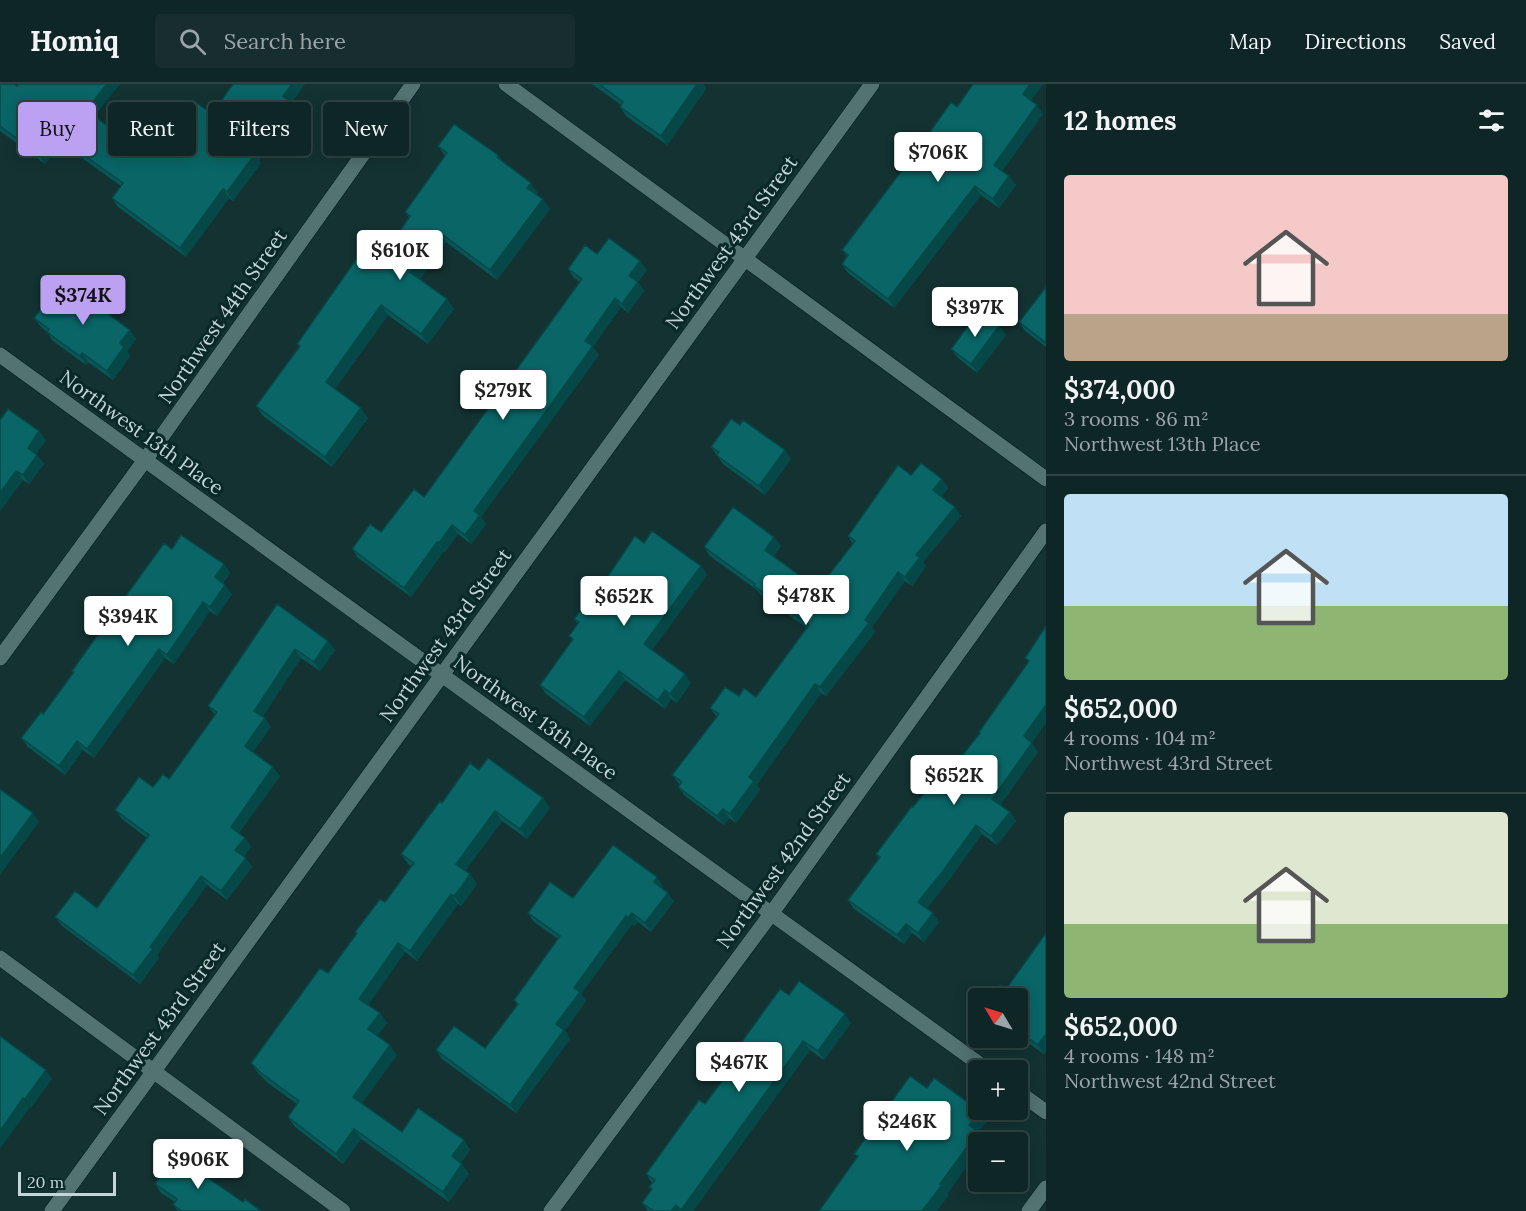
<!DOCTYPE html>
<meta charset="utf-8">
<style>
body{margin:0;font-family:Lora,serif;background:#182e2e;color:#f1f3f6;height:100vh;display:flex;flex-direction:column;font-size:22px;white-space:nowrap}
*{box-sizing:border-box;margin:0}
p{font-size:20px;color:#9ba5a7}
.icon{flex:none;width:33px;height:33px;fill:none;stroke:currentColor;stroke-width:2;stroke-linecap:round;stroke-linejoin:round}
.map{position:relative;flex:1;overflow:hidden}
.panel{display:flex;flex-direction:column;background:#0f2626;width:480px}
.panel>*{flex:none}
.hud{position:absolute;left:18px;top:18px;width:570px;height:54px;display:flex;gap:12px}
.needle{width:39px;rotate:308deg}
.controls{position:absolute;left:968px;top:904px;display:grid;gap:12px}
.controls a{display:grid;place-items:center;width:60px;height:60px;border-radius:6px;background:#0f2626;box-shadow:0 3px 15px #0003,0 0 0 2px #2f4343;font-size:30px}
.scale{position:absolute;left:18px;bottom:15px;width:98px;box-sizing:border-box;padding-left:6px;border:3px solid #c5d5d5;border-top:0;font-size:16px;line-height:21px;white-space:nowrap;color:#c5d5d5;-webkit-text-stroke:4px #092828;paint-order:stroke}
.price{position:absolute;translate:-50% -51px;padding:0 14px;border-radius:6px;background:#fff;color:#222;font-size:20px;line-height:39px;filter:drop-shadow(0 2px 3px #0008)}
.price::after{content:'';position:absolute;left:50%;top:36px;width:18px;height:14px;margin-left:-9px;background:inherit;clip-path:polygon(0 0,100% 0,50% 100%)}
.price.current{background:#bca0f2;color:#111}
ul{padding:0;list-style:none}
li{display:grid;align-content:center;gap:12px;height:318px;padding:0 18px}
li+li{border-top:2px solid #2f4343}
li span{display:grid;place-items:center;height:186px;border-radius:6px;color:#555}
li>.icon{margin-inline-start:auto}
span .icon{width:108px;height:108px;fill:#fffc;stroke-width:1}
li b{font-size:26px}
h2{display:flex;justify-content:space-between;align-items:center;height:72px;padding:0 18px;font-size:26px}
.chip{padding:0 21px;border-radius:6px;background:#0f2626;box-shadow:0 3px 15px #0003,0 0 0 2px #2f4343;font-size:21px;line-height:54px}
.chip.current{background:#bca0f2;color:#111}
header{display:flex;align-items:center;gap:36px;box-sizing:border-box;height:84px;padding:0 30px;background:#0f2626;border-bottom:2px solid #2f4343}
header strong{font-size:28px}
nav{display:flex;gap:33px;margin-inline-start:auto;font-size:21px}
.search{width:420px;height:54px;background:#182e2e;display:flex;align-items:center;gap:15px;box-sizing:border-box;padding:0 21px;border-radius:6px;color:#9ba5a7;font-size:22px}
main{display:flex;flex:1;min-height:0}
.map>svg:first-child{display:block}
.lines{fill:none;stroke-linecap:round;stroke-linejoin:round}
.minor-casing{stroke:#00191a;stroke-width:16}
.minor{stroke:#537272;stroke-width:15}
.wall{fill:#085758}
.shaded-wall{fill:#064747}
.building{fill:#096566;stroke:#064747;stroke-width:1.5}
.labels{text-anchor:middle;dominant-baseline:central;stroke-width:6;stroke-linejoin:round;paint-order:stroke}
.street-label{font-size:20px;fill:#c5d5d5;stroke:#092828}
</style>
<header>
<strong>Homiq</strong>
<div class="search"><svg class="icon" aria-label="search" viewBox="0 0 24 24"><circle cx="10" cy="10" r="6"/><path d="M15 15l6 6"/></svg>Search here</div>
<nav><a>Map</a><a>Directions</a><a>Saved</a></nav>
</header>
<main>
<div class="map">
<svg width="1046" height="1127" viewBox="0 0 1046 1127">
<rect width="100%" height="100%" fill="#143232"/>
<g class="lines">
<g class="minor-casing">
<path id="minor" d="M506,0L1046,395
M0,271L989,987
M0,574L145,376L413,0
M0,874L343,1127
M1017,1007L1046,1028
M52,1127L872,0
M551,1127L771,830L1046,447
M1029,1127L1046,1104"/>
</g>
<use href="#minor" class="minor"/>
</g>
<path class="wall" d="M0,0L17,2L120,0L94,32L151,73L212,30L233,0H305L291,20L294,25L259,76L261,79L233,117L229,114L186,173L118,123L112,114L121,102L61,59L45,80L0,47Z
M592,0H703L706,5L667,61L626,32L620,23L621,21Z
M973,0H1043L1031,16L1043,30L1002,87L1016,101L999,124L981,111L894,224L848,189L842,180L847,173L842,166L957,23Z
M438,62L498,71L503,78L538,109L536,111L550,125L497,196L446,158L420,195L447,215L454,225L428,260L388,231L335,305L368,334L332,383L263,332L256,322L299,263L297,260L380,176L409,134L405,128L445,72Z
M597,170L640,177L647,186L638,198L644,207L628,229L621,223L593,263L599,271L481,433L486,440L471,460L458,450L445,468L444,467L411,513L358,474L352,465L381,448L424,413L580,198L574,194L568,185Z
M1046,203V263L1025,247L1019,238Z
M34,234L136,255L127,267L130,272L113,296L88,278L86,281L53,257L47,248L41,243Z
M999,242L1006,251L977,289L958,274L951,265Z
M0,336L46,356L36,370L44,380L29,400L23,396L0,427Z
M711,363L791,375L765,411L723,380Z
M911,391L942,395L948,404L942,412L961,432L923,478L926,482L912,502L905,497L872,543L875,548L826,612L821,609L757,701L760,706L736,739L729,734L724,741L685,712L678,703L680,701L672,691L717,633L710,624L739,612L756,613L807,544L761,511L757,506L710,472L704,463L774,453L781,462L774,472L818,505L853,460L848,452Z
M644,459L701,482L707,491L652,566L691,599L677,619L671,615L665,625L625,596L590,642L546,610L540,601L572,556L569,552L578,540L574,535L604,498Z
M172,465L224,480L230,489L223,499L232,510L217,532L210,527L174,580L165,574L94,674L83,666L65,691L28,663L21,654L43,630L73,588L72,587Z
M277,520L328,557L335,566L320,587L301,574L263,632L271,643L253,668L280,692L239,749L245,754L251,763L244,772L252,783L227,816L207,801L157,871L159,874L140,900L62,842L55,833L97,824L147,754L122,735L115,726L169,695L215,631L208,622Z
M1046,542L1032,659L1038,668L1000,721L1010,728L1016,737L997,761L982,750L949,796L927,824L939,838L924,858L912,849L904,860L854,825L848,816L879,775L876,770L913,723L947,691L980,650L1028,578L1025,574Z
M479,686L543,714L550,724L527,755L502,737L465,787L470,790L477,800L461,822L458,820L417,877L405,868L368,921L380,929L387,939L377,952L397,971L362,1019L402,1048L464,1056L470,1066L461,1079L469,1090L449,1118L361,1055L343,1080L295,1043L288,1033L297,1020L268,999L258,989L251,979L328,889L385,818L411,782L408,780L401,770L442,719Z
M663,802L662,804L674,817L651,848L638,838L634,842L632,840L581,910L586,917L565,946L570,955L516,1029L442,975L436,966L485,964L517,921L514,916L558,855L534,838L528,829L573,814Z
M1046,849V968L1044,970L1017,951V915H990L1000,901L1006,905Z
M789,911L851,939L824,976L810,966L693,1127H648L642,1119L651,1106L649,1103L652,1099L646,1090L705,1020L735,980L730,974Z
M155,1100L243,1118L261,1127H178L173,1121L175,1118L161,1109Z"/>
<path class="shaded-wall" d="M107,0H120L92,35L86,26Z
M292,0H305L291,20L294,25L259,76L261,79L233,117L227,108L252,68L283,12Z
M697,0H703L706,5L667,61L661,52Z
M1030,0H1043L1029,19L1023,10Z
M1037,21L1043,30L1000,90L994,81Z
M54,50L61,59L45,80L39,71Z
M1009,92L1016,101L999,124L993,115Z
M531,99L538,109L534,114L527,104Z
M975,102L981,111L894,224L888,215Z
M223,105L229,114L186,173L180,164Z
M543,115L550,125L497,196L490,186Z
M439,148L446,158L417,198L410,188Z
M640,177L647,186L635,201L629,192Z
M638,198L644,207L628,229L622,220Z
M615,214L621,223L593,263L599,271L481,433L486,440L471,460L465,451L474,427L585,257Z
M447,215L454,225L428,260L421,250Z
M381,221L388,231L333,308L326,298Z
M999,242L1006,251L977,289L971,280Z
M130,246L136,255L127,267L130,272L113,296L107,287L120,259Z
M82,269L88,278L86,281L80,272Z
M361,324L368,334L332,383L325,373Z
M39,347L46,356L34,373L28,364Z
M785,366L791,375L765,411L759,402Z
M37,371L44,380L29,400L23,391Z
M16,387L23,396L0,427V409Z
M942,395L948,404L940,415L933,406Z
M955,423L961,432L923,478L926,482L912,502L905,493L916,471Z
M452,441L458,450L445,468L439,459Z
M774,453L781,462L772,475L765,466Z
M437,458L444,467L411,513L404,504Z
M224,480L230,489L221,502L215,493Z
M701,482L707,491L650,569L644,560Z
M898,488L905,497L872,543L875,548L826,612L820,603L865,536Z
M225,501L232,510L217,532L210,523Z
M203,518L210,527L174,580L167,571Z
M328,557L335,566L320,587L314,578Z
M159,565L165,574L94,674L87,665Z
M295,565L301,574L260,636L254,627Z
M619,587L625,596L590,642L584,633Z
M685,590L691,599L677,619L670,610Z
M815,600L821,609L757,701L760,706L736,739L730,730L749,693Z
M665,606L671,615L665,625L658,616Z
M1046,621V639L1032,659L1038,668L998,724L992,715L1024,652Z
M265,634L271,643L251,671L245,662Z
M77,657L83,666L65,691L59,682Z
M273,683L280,692L237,752L231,743Z
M543,714L550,724L527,755L520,745Z
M723,725L729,734L724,741L717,732Z
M495,727L502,737L463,790L456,780Z
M1010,728L1016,737L997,761L991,752Z
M33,729L39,738L0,791V774Z
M976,741L982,750L949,796L925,827L918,818Z
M245,754L251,763L242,775L235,766Z
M246,774L252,783L227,816L221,807Z
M470,790L477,800L461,822L454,812Z
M201,792L207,801L157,871L159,874L140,900L133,891L150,863Z
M657,793L663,802L660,807L654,798Z
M668,809L674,817L651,848L645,839Z
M451,810L458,820L417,877L410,867Z
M632,829L638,838L634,842L628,834Z
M933,829L939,838L924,858L918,849Z
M626,832L632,840L581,910L586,917L565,946L570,955L516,1029L510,1021L556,940L574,904Z
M906,840L912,849L904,860L897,851Z
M398,859L405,868L366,924L359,915Z
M380,929L387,939L375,955L368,945Z
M845,930L851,939L824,976L818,967Z
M1046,950V968L1044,970L1038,961Z
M803,957L810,966L693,1127H682L681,1126Z
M390,961L397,971L359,1023L353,1013Z
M46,986L52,995L31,1024L25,1015Z
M23,1014L30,1023L0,1065V1047Z
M980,1027L987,1037L978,1048L985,1058L984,1059H978V1067L948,1109L949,1111L937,1127H922L940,1100L969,1041Z
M354,1045L361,1055L343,1080L336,1070Z
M464,1056L470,1066L459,1082L452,1072Z
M462,1080L469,1090L449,1118L443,1108Z
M676,1121L680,1127H671Z"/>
<path class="building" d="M0,0H14L17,2L19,0H107L86,26L151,73L193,16L212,30L233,0H292L283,12L288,16L252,68L255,70L227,108L223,105L180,164L112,114L123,99L54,50L39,71L0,42Z
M599,0H697L661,52L620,23L623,18Z
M973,0H1030L1023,10L1037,21L994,81L1009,92L993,115L975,102L888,215L842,180L848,171L842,166L915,69L951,18L957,23Z
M454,40L498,71L497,73L531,99L527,104L543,115L490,186L439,148L410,188L447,215L421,250L381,221L326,298L361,324L325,373L256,322L300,262L297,260L364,164L380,176L410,132L405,128L447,69L438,62Z
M609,154L640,177L629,192L638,198L622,220L615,214L585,257L593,262L474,427L480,431L465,451L452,441L439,459L437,458L404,504L352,465L370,440L381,448L414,405L424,413L582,195L568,185L585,161L597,170Z
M62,196L130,246L120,259L124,263L107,287L82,269L80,272L63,260L47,248L49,245L34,234Z
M1046,203V259L1019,238Z
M979,227L999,242L971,280L951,265Z
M8,325L39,347L28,364L37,371L23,391L16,387L0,409V336Z
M731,335L740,341L743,336L785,366L759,402L716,371L719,368L711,363Z
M921,379L942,395L933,406L955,423L916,471L920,473L905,493L898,488L865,536L869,539L820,603L815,600L749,693L754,697L730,730L723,725L717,732L678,703L682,698L672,691L719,630L710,624L725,603L739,612L744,604L756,613L809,541L754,502L755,500L704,463L733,423L774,453L765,466L818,505L855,457L848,452L898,381L911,391Z
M652,447L701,482L644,560L685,590L670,610L665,606L658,616L619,587L584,633L540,601L573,555L569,552L579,538L574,535L602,497L604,498L635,452L644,459Z
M181,451L224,480L215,493L225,501L210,523L203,518L167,571L159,565L87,665L77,657L59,682L21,654L41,628L43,630L74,588L72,587L81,574L164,459L172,465Z
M277,520L328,557L314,578L295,565L254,627L265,634L245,662L273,683L231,743L245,754L235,766L246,774L221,807L201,792L150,863L153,865L133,891L55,833L75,807L97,824L149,751L115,726L139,693L153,703L163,690L169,695L217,628L208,622Z
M1046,542V621L1024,652L1032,659L992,715L1010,728L991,752L976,741L943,787L918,818L933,829L918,849L906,840L897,851L848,816L880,773L876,770L912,722L913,723L941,687L947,691L980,649L979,648L1029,577L1025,574Z
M488,674L543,714L520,745L495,727L456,780L470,790L462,802L454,812L451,810L410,867L398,859L359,915L380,929L368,945L390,961L353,1013L402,1048L418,1024L464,1056L452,1072L462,1080L443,1108L354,1045L336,1070L288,1033L299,1017L261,989L251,979L320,884L328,889L357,849L355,848L380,815L385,818L414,779L401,770L440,717L442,719L470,679L479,686Z
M0,705L33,729L0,774Z
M613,761L657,793L654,798L668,809L645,839L632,829L628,834L626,832L574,904L580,908L556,940L564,946L510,1021L436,966L454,942L485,964L518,920L514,916L560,852L528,829L550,798L573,814Z
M1046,849V950L1038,961L1017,946V915H990L1000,901L1006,905Z
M799,897L845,930L818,967L803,957L681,1126L676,1121L671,1127H654L642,1119L652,1105L649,1103L655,1096L646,1090L699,1016L705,1020L736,978L730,974L780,905L789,911Z
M0,952L46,986L25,1015L23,1014L0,1047Z
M910,992L927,1004L934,994L980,1027L969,1041L978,1048L940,1100L942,1101L922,1127H819L858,1072L854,1070Z
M175,1071L243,1118L245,1115L261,1127H182L173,1121L177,1115L155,1100Z"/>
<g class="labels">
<g class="street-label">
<text transform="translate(731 158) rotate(-54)">Northwest 43rd Street</text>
<text transform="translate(222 232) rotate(-55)">Northwest 44th Street</text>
<text transform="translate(142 348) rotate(36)">Northwest 13th Place</text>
<text transform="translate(445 551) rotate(-54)">Northwest 43rd Street</text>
<text transform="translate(536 633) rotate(36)">Northwest 13th Place</text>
<text transform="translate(783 776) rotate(-54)">Northwest 42nd Street</text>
<text transform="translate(159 944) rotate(-54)">Northwest 43rd Street</text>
</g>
</g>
</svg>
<div class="controls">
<a><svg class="needle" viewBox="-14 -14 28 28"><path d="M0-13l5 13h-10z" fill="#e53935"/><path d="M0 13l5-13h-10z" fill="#9ba5a7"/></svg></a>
<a>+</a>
<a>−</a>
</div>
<div class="scale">20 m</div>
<b class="price" style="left:938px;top:99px">$706K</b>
<b class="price" style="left:400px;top:197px">$610K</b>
<b class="price current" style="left:83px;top:242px">$374K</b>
<b class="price" style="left:975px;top:254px">$397K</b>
<b class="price" style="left:503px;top:337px">$279K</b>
<b class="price" style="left:806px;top:542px">$478K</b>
<b class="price" style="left:624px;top:543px">$652K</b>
<b class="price" style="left:128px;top:563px">$394K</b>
<b class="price" style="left:954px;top:722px">$652K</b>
<b class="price" style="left:739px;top:1009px">$467K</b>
<b class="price" style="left:907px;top:1068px">$246K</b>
<b class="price" style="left:198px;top:1106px">$906K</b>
<div class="hud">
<a class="chip current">Buy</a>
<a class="chip">Rent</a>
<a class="chip">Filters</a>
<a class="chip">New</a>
</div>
</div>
<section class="panel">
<h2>12 homes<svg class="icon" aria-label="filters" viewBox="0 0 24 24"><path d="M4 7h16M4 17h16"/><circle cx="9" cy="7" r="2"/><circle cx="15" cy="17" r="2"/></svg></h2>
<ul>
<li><span style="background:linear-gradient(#f6c9c9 75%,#b9a48a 0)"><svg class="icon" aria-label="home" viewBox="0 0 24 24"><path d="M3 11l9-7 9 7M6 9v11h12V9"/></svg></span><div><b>$374,000</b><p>3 rooms · 86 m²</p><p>Northwest 13th Place</p></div></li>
<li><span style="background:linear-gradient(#bfe0f5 60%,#8fb573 0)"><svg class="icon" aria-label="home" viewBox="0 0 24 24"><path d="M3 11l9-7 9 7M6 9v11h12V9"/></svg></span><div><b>$652,000</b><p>4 rooms · 104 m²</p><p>Northwest 43rd Street</p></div></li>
<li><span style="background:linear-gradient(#dfe7d0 60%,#8fb573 0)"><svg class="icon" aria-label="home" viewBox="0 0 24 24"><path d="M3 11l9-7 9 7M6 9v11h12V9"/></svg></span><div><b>$652,000</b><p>4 rooms · 148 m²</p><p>Northwest 42nd Street</p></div></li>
</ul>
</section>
</main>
